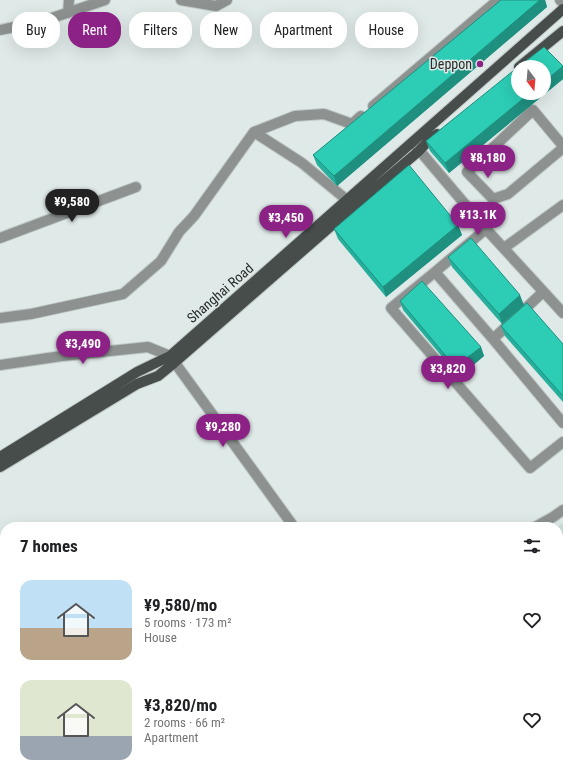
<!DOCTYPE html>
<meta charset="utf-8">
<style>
body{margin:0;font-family:"Roboto Condensed",sans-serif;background:#f6f6f6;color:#202124;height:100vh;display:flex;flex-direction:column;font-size:15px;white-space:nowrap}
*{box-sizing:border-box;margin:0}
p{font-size:13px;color:#757577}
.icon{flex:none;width:22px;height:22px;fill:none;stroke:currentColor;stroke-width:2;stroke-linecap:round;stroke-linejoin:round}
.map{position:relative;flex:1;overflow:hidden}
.side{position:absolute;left:0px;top:522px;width:563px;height:256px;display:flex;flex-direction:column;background:#fff;border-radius:16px 16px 0 0;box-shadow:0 4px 16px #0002}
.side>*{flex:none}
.banner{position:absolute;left:12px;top:12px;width:539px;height:36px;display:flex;gap:8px}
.needle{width:26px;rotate:164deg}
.tools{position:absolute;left:511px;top:60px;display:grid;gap:8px}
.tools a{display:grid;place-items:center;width:40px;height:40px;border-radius:50%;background:#fff;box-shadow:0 4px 16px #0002;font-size:20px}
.price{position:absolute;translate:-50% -34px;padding:0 9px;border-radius:14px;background:#8c2286;color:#fff;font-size:13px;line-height:26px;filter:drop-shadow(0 1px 2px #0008)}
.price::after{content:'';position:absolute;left:50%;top:24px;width:12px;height:9px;margin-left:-6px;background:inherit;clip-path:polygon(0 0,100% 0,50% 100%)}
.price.selected{background:#222;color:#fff}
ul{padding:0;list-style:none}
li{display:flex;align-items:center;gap:12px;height:100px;padding:0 20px}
li span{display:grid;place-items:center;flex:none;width:112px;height:80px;border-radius:12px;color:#555}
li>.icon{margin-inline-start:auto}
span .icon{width:48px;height:48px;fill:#fffc;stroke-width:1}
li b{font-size:17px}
h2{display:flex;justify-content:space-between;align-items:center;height:48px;padding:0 20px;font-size:17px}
.pill{padding:0 14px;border-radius:16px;background:#fff;box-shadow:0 4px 16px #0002;font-size:14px;line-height:36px}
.pill.selected{background:#8c2286;color:#fff}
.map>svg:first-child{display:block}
.built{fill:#ccdeda}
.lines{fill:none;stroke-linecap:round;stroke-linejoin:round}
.minor-casing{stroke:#bec7c5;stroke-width:12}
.major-casing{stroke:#bec7c5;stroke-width:12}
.minor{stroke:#8d9291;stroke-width:10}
.major{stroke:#464d4b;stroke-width:10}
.wall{fill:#26af9c}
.shaded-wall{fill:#1f8f7f}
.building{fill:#2cccb5;stroke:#1f8f7f}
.poi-dot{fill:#8c2286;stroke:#dfe9e7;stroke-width:1.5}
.labels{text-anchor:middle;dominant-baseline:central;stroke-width:3;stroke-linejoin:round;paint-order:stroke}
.poi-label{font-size:14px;fill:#282c2b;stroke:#dfe9e7;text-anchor:end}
.street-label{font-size:14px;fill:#282c2b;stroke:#dfe9e7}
</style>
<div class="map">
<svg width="563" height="778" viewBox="0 0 563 778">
<rect width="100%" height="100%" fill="#dfe9e7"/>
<path class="built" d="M563,523V687L558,688L557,527Z
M427,773H495L492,778H430Z"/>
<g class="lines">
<g class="minor-casing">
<path id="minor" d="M181,0L216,6L227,0
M560,0L563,3
M68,13L69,0
M0,30L43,21L105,0
M373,106L498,0
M254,132L302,163L347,200
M414,144L486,229L563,313
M563,146L533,110L467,172L493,199L508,194L563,148
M486,229L435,272L493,339L563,423
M0,238L136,187
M504,248L563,205
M435,272L391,308L530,468L563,442
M0,318L31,314L123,294L161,261L179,232L194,216L254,132L295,116L324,114L352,124L361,116
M493,339L543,292
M0,365L62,356L148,347L170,356L294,527
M535,527L553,517L563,510
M558,621L563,631"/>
</g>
<g class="major-casing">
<path id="major" d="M519,67L563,31
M0,457L137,372L170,356L563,9
M0,467L137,384L158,376L174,363L354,206L419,151L429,140L437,134"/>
</g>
<use href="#minor" class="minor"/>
<use href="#major" class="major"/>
</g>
<path class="wall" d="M501,0H545L547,7L337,186L317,165L313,155Z
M563,66V79L449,173L430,151L426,141Z
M458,225L462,235L386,297L338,239L334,229Z
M448,257L524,305L502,324L452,267Z
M400,301L481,347L484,356L459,377L403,310Z
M501,326L563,344V402L505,336Z"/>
<path class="shaded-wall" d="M540,0H545L547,7L337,186L334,176Z
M563,66V79L449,173L445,163L530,93H544V82Z
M458,225L462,235L386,297L383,287Z
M520,295L524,305L502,324L499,314Z
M481,347L484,356L459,377L455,367Z"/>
<path class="building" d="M501,0H540L334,176L313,155Z
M544,47L563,66L544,82V67H518Z
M518,67V93H530L445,163L426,141Z
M409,165L458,225L383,287L334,229Z
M471,238L520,295L499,314L448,257Z
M422,281L481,347L455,367L400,301Z
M527,303L563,344V396L501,326Z"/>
<circle class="poi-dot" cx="480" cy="64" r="4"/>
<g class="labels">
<g class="poi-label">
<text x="472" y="64">Deppon</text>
</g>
<g class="street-label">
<text transform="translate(220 293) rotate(-41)">Shanghai Road</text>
</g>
</g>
</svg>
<div class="tools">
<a><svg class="needle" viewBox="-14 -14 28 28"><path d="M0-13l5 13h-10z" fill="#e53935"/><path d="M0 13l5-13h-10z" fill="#757577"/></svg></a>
</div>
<b class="price" style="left:488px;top:179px">¥8,180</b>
<b class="price selected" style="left:72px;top:223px">¥9,580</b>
<b class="price" style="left:478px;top:236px">¥13.1K</b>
<b class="price" style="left:286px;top:239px">¥3,450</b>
<b class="price" style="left:83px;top:365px">¥3,490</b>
<b class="price" style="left:448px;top:390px">¥3,820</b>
<b class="price" style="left:223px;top:448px">¥9,280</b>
<div class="banner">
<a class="pill">Buy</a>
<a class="pill selected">Rent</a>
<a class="pill">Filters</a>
<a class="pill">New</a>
<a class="pill">Apartment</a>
<a class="pill">House</a>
</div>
<section class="side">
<h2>7 homes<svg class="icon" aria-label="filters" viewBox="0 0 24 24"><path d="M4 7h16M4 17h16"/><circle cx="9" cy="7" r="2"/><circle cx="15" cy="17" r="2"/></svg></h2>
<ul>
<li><span style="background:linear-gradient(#bfe0f5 60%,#b9a48a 0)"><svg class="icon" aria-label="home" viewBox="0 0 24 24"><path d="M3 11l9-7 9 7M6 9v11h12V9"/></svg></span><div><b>¥9,580/mo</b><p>5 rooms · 173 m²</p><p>House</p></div><svg class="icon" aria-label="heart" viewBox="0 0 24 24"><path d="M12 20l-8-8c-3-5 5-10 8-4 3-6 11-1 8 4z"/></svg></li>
<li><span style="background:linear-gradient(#dfe7d0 70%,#9aa5b1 0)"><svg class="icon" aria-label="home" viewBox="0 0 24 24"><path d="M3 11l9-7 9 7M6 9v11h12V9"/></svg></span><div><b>¥3,820/mo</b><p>2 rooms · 66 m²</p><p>Apartment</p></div><svg class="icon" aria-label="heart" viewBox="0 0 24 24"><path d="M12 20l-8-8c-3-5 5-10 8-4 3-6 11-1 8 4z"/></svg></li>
</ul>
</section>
</div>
